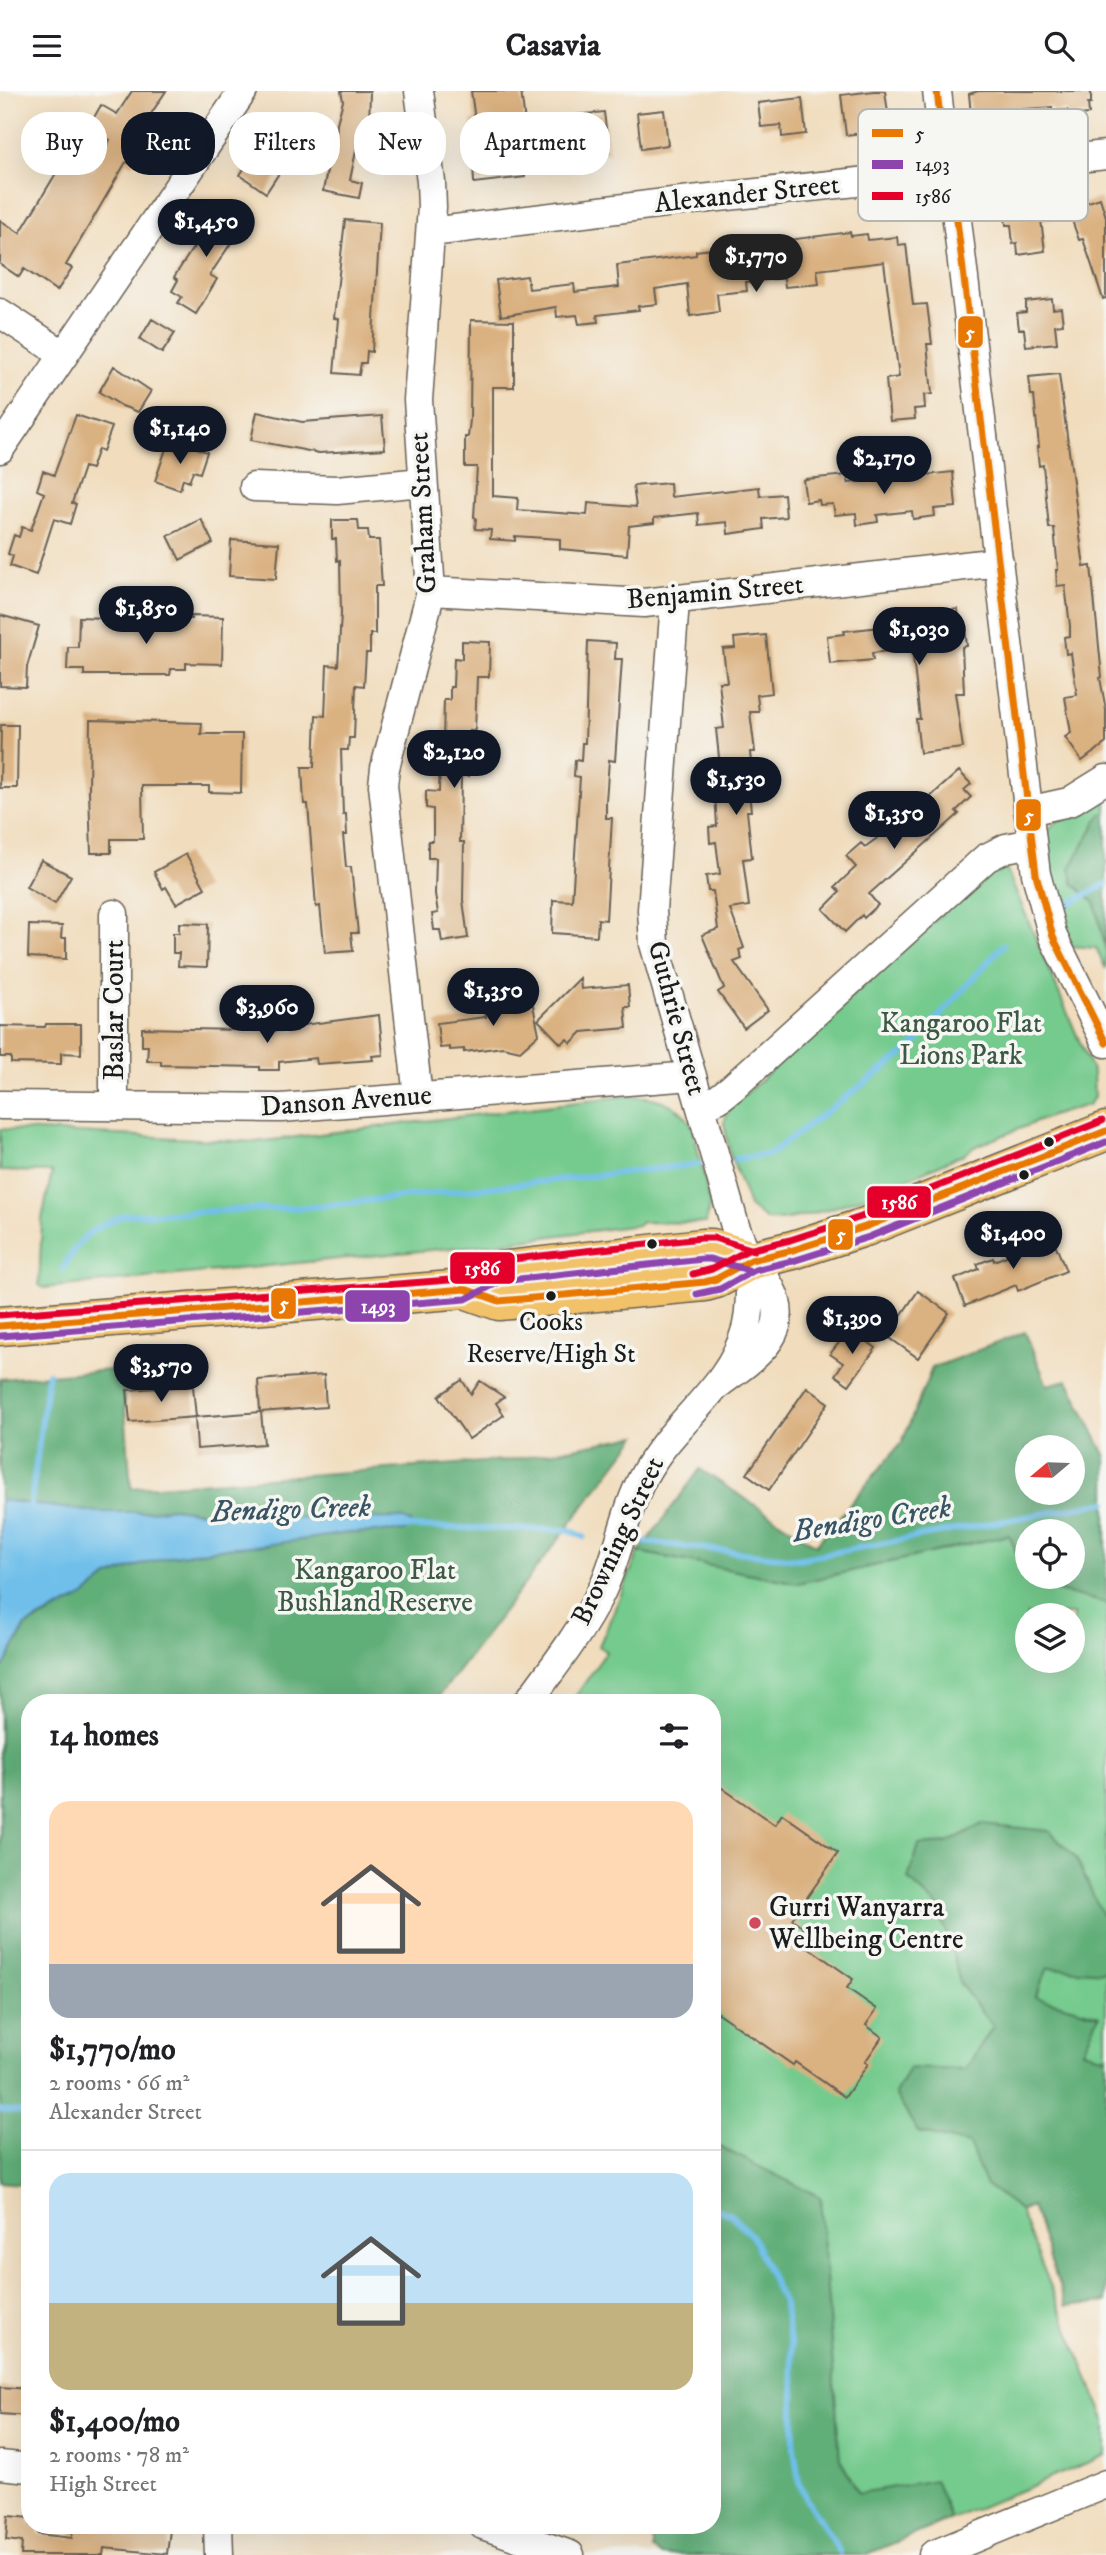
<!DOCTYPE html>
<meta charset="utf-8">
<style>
body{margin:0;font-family:"IM FELL DW Pica",serif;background:#f2f2f2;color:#202124;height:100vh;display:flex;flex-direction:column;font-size:26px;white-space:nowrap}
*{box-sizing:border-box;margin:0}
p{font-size:23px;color:#757577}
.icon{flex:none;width:38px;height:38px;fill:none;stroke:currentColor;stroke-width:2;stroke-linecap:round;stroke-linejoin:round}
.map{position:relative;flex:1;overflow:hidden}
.details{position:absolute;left:21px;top:1603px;width:700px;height:840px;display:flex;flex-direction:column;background:#fff;border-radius:28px;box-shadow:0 7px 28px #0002}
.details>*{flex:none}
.top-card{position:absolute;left:21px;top:21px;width:700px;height:63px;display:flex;gap:14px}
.needle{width:46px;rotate:251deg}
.tools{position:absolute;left:1015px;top:1344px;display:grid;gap:14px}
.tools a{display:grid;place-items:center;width:70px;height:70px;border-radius:50%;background:#fff;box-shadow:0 7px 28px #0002;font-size:35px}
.price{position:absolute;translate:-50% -60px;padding:0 16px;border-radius:24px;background:#111827;color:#fff;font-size:23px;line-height:46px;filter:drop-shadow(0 2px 4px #0008)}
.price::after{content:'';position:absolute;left:50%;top:42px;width:21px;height:16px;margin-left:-10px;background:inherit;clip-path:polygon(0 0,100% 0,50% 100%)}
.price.current{background:#222;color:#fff}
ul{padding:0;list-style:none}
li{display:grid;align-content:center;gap:14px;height:371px;padding:0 28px}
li+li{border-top:2px solid #e0e0e0}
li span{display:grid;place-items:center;height:217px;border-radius:21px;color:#555}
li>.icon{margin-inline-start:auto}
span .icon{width:126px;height:126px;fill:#fffc;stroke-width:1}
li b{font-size:30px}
h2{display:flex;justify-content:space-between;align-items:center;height:84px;padding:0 28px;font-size:30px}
.chip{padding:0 24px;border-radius:28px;background:#fff;box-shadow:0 7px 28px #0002;font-size:24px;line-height:63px}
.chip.current{background:#111827;color:#fff}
header{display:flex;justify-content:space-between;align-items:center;height:91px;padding:0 28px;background:#fff;font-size:32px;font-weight:700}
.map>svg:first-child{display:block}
.green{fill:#75ca8d;stroke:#487354;stroke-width:2;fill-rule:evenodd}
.forest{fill:#60ae78;stroke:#3e654a;stroke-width:2;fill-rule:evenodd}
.water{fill:#6fbfea;stroke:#466e83;stroke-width:2}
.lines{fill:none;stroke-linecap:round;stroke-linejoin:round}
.stream{stroke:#6fbfea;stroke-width:6}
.building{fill:#dab180}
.minor-casing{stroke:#676055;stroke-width:31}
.highway-casing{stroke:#676055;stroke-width:41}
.minor{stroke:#fff;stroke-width:28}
.highway{stroke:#f2c26a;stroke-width:38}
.bus-1-casing{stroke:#f6f6f2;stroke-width:12}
.bus-2-casing{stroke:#f6f6f2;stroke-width:12}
.bus-3-casing{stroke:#f6f6f2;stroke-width:12}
.bus-1{stroke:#e87803;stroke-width:7}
.bus-2{stroke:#8e44ad;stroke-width:7}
.bus-3{stroke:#e4002b;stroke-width:7}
.bus-dot{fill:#1c1c1c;stroke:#f6f6f2;stroke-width:2.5}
.poi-dot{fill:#d1495b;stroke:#f6f6f2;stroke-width:2.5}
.labels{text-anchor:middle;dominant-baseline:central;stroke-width:7;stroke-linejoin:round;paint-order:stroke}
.bus-label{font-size:26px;fill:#1c1c1c;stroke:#f6f6f2}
.street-label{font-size:28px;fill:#1c1c1c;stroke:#f6f6f2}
.park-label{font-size:28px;fill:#3b5944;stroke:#f6f6f2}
.poi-label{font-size:28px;fill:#1c1c1c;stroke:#f6f6f2;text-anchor:start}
.water-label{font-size:30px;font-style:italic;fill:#395564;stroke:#f6f6f2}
.key{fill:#f6f6f2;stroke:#b5b5b2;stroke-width:2}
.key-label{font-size:19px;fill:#1c1c1c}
.line-badge{stroke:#f6f6f2;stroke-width:2.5}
.badge-label{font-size:19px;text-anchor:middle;font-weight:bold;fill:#fff}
</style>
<header><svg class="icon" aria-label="menu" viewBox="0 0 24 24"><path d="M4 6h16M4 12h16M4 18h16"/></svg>Casavia<svg class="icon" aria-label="search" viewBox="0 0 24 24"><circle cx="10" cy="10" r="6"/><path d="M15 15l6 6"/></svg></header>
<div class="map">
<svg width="1106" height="2464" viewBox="0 0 1106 2464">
<rect width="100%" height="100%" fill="#f6f6f2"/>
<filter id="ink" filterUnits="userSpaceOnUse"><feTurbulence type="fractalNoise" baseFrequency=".0143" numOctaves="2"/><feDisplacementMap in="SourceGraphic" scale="14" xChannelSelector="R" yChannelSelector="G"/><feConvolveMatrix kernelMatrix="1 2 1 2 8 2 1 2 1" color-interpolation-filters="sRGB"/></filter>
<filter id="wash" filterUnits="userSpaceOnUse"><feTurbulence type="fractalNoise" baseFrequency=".00686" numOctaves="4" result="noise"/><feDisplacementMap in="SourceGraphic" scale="28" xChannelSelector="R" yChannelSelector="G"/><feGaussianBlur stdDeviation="1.57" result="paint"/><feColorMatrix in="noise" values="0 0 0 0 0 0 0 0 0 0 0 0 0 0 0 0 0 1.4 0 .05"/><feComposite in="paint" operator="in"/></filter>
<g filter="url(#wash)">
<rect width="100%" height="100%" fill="#f1ddbe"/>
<path class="green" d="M1106,700V878L1096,857L1071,855L1057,826L1047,773L1046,744L1054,732L1080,720Z
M998,776H1004L1008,782L1093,982L1094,1007L1088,1014L1051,1025L974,1056L964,1063C917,1083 814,1133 766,1129L749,1115L730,1063L724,1032L728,1019L983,785Z
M626,1005C653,1005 676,1009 692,1034L710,1112L706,1132L642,1131L638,1134L491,1153L44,1197L39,1194L42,1128L52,1081L0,1080V1038L256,1051Z
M1106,1422V2081L1020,2120L1106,2331V2364L865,2464H661L653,2459V2434H712V1612H571L606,1561L599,1555L639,1461L798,1492ZM1027,1440H1073V1486H1027ZM1027,1524H1073V1570H1027Z"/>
<path class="forest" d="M1106,722V859L1095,812L1073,792L1070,777L1101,723Z
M1025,1241L1047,1294L1068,1289L1106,1366V1512L1030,1493L1009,1444L798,1492L639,1461L700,1378L816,1454L902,1351L932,1277ZM1073,1356V1402H1027V1356ZM1073,1440V1486H1027V1440Z
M122,1278L131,1397L510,1369L637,1345L434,1612H30V2094L0,2091V1582L26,1535L83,1506L108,1486L136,1475L173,1465L233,1456L265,1454L347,1442L404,1440L341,1428L222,1424L173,1417L144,1421H94L0,1409V1288Z
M982,1733L1049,1740L1076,1767L1106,1832V1881L1048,1877L1035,1906L1099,1924L1083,1960L1106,1966V2211L1066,2215L1032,2115L1020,2119L985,2093L969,2053L918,2041L895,2003L909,1977L965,1979L993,1935L960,1893L952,1859L936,1814L908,1788L919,1754L947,1752Z
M712,2052L820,2106L840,2368L859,2402L935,2389L951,2428L865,2464H661L653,2459V2434H712Z"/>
<path class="water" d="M0,1409L94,1421H144L173,1417L222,1424L341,1428L402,1427L412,1432V1436L404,1440L347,1442L265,1454L233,1456L173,1465L136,1475L108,1486L83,1506L26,1534L0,1582Z"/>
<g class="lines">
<path class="stream" d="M1063,816L1106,793
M735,1068L770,1063L910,958L1003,854
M63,1178C78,1147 92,1136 125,1124L311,1116L700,1073
M30,1419L48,1282
M406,1436L570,1439L584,1446
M643,1451L798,1468L1106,1411
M0,2019L30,2022
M712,2116L731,2124L752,2145L784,2214L791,2256L794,2301V2357L799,2392L806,2408L840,2461"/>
</g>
<g id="blocks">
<path class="building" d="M132,0H166L147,29L154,33L132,74L126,71L66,174L72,177L57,200L24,178L19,186L0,173V129L20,142L67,64L92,79L110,49L88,37L101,14L117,23Z
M341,0H370L369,35H377L376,56L357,55L350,89L362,92L359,107L323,100L331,59L336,60L337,32L343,10Z
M471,0H521L525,31L522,32L524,43H520L525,86L474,92L471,30L475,29Z
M874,0H885L888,22L878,23L879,33L862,35L863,42L846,44L841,4Z
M978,0H1091V12H1088L1089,23L1068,25L1067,19L1052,20V16L1016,19L1017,24L1007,25L1008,30L982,33L981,23L971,24L969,3Z
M802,7L806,43L782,46L781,34L761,36L758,12Z
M664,19L668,54L641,58L637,22Z
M604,21L609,62L581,67L576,24Z
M277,41L297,55L266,102L240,84L251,67L253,69L261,56L265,58Z
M1100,107L1106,126V207L1103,208L1083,148L1079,149L1068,118Z
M1055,112L1057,127L1041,129L1045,160L1018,164L1017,152L1013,153L1011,134H1006L1004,118Z
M222,113L246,129L210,184L217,188L196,223L178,212L182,206L172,200L178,189L174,186Z
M345,129L380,132L372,261L367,260L366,272H361L359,284L334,282L339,228L334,227Z
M850,141L851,145L867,143L868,149L897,146L898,154L906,153L913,214L927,213L932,253H927L932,303L924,304L925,317L914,318L915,328L890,330L886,288L899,286L884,171L817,179L819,193L785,196L784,187L746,191L747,200L717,203L719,221L690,225L687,193L655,198L657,213L638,215L639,219L597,224L598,231L579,233L577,224L557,226L556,216L501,225L496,189L527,185L529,198L574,193L575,201L619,196L617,174L696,164V160L712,158V163L781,155L780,150Z
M1052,208L1053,218L1061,217L1063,233L1055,234L1057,252L1026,255L1024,238H1019L1017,222L1026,221V211Z
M152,228L175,242L162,262L140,248Z
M471,229L514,230V296H493V405L518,407L517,419L587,424L588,412L636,416L633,395L670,392L671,406L759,396L760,405L784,403L786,426L763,428L764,438L728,443L727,431L699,434L698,422L654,427V432L629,435L627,464L560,458V448L515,445V450L490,448L491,439L475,438L476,427L474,426L477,376H465V346H468L470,329Z
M114,275L151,300L138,321L122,315L99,301Z
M1059,283L1084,476L1091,475L1102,586L1100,587L1106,619V652L1082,670L1065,646L1071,642L1065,606L1077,604L1071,562L1066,563L1064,546L1070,545V535L1065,494L1057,495L1056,479H1058L1054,437H1049L1043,374L1039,375L1037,356H1039L1034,304H1031L1029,286Z
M257,321L302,331L382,325L385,358L319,362L251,349Z
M76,324L112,336L103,360L98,358L91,378L84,376L72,412L76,413L70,433L54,428L36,484L10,475L13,465L8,463L14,444L19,446L22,436L31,439L44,402L37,399L43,380L54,384Z
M187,353L207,361L200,382L193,380L189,391L183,388L180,399L155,390L167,355L183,360Z
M953,381L956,416L934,418L935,425L913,428L912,420L877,424L878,431L857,434L856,422L835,424L833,413L820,414L819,409L806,411L803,389L806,388L847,384L848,392Z
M201,428L213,452L180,469L168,445Z
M332,429H358L359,439H368L369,449H379L382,495H375V543H370V562H366L364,595L356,594L354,647H349L348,659H341L343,724L346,723L347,744H343L346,776H351L358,842H351L353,860L325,862L320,815L316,816L308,713H304L302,676H314L316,624L325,625L327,574L338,575L341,522L340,469L337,470L336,448H332Z
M231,449L279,452L276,488L229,485Z
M958,518L959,530L964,529L967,555L962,556L964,602H955L963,657L920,662L916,628H920L912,557L872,562L873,569L830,573L827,545L845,543L844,540L880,536L879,528Z
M0,524L39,535L27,576L26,596L0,595Z
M191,525L223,526L222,573L186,572V578H171L170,584H84V579H67L68,556H78L79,526L104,527V530H151V527L191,528Z
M766,544L772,602L757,604L759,621H750L755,661H750L751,672H746L751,720H747L752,767L743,768L749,815L730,818L744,857L739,859L742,868L734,871L768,919L744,937L718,901L724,897L702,844L718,838L713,800H708L706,785L720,783L716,751L710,752L709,736L717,735L714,686L721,685L716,638L724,637L719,591H727L723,558L735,557L734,547Z
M462,550L490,551L489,586H477L475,640L470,639L469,685H461L460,751H464L463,809L468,847L442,851L440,839H434L432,823L438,822L435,803L436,767H428V750H433V718L426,717V700L439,701L440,667H434V651H443L444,609H450V596H453L454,567L462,568Z
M588,550L616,552L615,568H622L615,670L609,669L606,710V727H612L606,829L598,828L597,845L552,842L553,809L572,810L580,686L574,685L575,669L581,670L582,652H585Z
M90,629L202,632L201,643H242L241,702L209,701V695H142L143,748H111V762H91L89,700Z
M1,634H18L17,697H0Z
M959,680L971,693L964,699L971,706L956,720L959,723L869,803L878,814L864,827L862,824L845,841L823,818L840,801L835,796L856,776L846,765L861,752L865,756L880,745L916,713L919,716Z
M186,763L205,797L176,813L166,796L163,798L154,781Z
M41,769L71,785L55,813L26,796Z
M179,832L208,833L207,876L178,875L179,862H173V842H179Z
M29,834L62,835L61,847H66V868L28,866Z
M580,887L581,898L628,894L630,916H625L627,937L582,941L571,952L567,948L561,953L538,929Z
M531,905L539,943L520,960L503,956L464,961V958L450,959V956L440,957L437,932L486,926L483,910L500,907L501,911Z
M379,924L383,964L372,965L373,969L317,973L316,967L279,971V979H260V976L161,974V970H147L148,955H142V937L296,940L295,935Z
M46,933H81V963L61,962V973L11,972V966H0V935L45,936Z
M1050,1140L1066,1180L1018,1200L1016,1194L965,1215L955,1188L979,1178L977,1173L993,1167L994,1170L1036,1153L1033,1147Z
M918,1200L949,1222L918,1267L887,1245Z
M850,1238L876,1257L849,1294L835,1284L843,1272L830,1263Z
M324,1284L326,1316L260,1321L258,1289Z
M462,1289L471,1303L480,1290L504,1306L496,1312L504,1324L469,1348L439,1305Z
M193,1295L196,1326L130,1331L127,1299Z
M807,1296L828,1312L769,1399L747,1383Z
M261,1321L264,1353L197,1358L195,1326Z
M712,1690L775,1734L782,1723L838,1762L792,1828L803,1836L795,1847L853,1888L847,1897L877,1918L866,1934L882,1946L865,1971L868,1973L845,2006L795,1971L793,1974L712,1918Z
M0,2296L30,2298V2325L0,2323Z
M8,2425L30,2427V2434H39L38,2443L72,2447L73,2435L113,2439V2434H135L170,2439L167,2463L104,2457L103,2464H21L22,2451L6,2449Z"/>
</g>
</g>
<g filter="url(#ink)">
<use href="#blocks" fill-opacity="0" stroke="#676055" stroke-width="2"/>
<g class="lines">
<g class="minor-casing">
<path id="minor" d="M937,0L943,53L955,113L1036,783L1053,846L1106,952
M431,141L673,111L1106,64
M0,222L64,264
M0,358L243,0
M254,396L337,399L423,391
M431,500L644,512L999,471
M675,510L652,819L654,853L735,1135C739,1146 744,1159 751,1169C757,1178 765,1186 770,1196C796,1244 750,1269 717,1294
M1028,720L1069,711L1106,688
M418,1006L383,694L385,677L431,500L418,309L432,116L431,91L419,0
M0,1014L281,1017L692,985
M114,1015V823
M701,1015L718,1008L732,997L986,767L1006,757L1032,752
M527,1612C553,1577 582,1540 601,1501C619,1464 624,1422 643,1386C671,1332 730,1298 746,1238C752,1216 749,1192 751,1169
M0,2374L30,2377
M218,2434L219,2464
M483,2434L570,2464
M933,2464L1106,2393"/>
</g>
<g class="highway-casing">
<path id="highway" d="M465,1198L499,1210L705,1191L716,1188L751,1169L793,1159L865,1136L1106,1040
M0,1235L465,1198L498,1180L702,1157H712L751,1169"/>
</g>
<use href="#minor" class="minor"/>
<use href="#highway" class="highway"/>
<g class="bus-1-casing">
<path id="bus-1" d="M937,0L943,53L955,113L1036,783L1053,846L1106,952
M0,1235L465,1198L499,1210L705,1191L716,1188L751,1169L793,1159L865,1136L1106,1040"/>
</g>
<g class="bus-2-casing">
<path id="bus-2" d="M697,1203L720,1198L755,1179L796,1169L869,1146L1106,1051
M1,1245L466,1208L501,1190L703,1168H710L748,1179"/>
</g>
<g class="bus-3-casing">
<path id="bus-3" d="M693,1183L712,1178L748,1159L790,1149L861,1126L1102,1030
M0,1224L462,1188L496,1170L701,1147H714L754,1159"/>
</g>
<use href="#bus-1" class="bus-1"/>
<use href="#bus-2" class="bus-2"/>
<use href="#bus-3" class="bus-3"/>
</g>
</g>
<g class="bus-dot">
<circle cx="1049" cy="1051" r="6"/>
<circle cx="1024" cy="1084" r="6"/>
<circle cx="652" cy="1153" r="6"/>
<circle cx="551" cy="1205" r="6"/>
</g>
<circle class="poi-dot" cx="755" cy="1832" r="7"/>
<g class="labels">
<g class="bus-label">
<text x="551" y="1231">Cooks<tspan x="551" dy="32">Reserve/High St</tspan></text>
</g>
<g class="street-label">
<text transform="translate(747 103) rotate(-6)">Alexander Street</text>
<text transform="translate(423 422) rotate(-93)">Graham Street</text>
<text transform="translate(715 501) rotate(-5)">Benjamin Street</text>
<text transform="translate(114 919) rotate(-90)">Baslar Court</text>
<text transform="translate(677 927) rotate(75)">Guthrie Street</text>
<text transform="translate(346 1010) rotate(-4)">Danson Avenue</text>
<text transform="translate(618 1450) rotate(-65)">Browning Street</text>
</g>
<g class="park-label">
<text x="961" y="932">Kangaroo Flat<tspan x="961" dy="32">Lions Park</tspan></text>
<text x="375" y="1479">Kangaroo Flat<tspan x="375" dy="32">Bushland Reserve</tspan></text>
</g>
<g class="poi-label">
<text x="769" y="1816">Gurri Wanyarra<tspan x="769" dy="32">Wellbeing Centre</tspan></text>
</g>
<g class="water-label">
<text transform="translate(291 1419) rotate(-2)">Bendigo Creek</text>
<text transform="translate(872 1429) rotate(-9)">Bendigo Creek</text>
</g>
</g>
<rect x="858" y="18" width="230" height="112" rx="10" class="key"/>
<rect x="872" y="38" width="31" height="8" fill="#e87803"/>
<rect x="872" y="69" width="31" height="9" fill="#8e44ad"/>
<rect x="872" y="101" width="31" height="8" fill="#e4002b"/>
<g class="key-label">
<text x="915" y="49">5</text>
<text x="915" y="80">1493</text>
<text x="915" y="112">1586</text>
</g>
<g class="line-badge">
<rect x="957" y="224" width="27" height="34" rx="7" fill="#e87803"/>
<rect x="1015" y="707" width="27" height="34" rx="7" fill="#e87803"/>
<rect x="866" y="1094" width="66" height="34" rx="7" fill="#e4002b"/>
<rect x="827" y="1127" width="27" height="33" rx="7" fill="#e87803"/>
<rect x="449" y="1160" width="67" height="34" rx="7" fill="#e4002b"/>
<rect x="270" y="1196" width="27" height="33" rx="7" fill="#e87803"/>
<rect x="344" y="1198" width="67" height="34" rx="7" fill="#8e44ad"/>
</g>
<g class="badge-label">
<text x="970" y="248">5</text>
<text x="1029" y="731">5</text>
<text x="899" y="1118">1586</text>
<text x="841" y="1150">5</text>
<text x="482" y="1184">1586</text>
<text x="284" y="1219">5</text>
<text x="378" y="1222">1493</text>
</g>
</svg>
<div class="tools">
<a><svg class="needle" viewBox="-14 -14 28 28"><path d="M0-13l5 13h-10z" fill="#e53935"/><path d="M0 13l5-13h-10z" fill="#757577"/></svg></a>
<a><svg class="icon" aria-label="locate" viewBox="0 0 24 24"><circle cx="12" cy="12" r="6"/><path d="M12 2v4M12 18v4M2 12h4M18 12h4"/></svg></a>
<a><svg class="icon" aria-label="layers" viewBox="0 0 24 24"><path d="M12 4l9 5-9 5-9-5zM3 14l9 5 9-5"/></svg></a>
</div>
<b class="price" style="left:206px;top:168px">$1,450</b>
<b class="price current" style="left:756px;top:203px">$1,770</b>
<b class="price" style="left:180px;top:375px">$1,140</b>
<b class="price" style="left:884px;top:405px">$2,170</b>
<b class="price" style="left:146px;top:555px">$1,850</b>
<b class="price" style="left:919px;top:576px">$1,030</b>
<b class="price" style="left:454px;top:699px">$2,120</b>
<b class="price" style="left:736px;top:726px">$1,530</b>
<b class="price" style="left:894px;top:760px">$1,350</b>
<b class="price" style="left:493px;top:937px">$1,350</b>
<b class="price" style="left:267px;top:954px">$3,960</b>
<b class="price" style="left:1013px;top:1180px">$1,400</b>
<b class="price" style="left:852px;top:1265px">$1,390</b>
<b class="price" style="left:161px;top:1313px">$3,570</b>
<div class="top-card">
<a class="chip">Buy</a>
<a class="chip current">Rent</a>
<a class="chip">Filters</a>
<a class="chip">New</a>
<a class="chip">Apartment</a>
</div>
<section class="details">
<h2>14 homes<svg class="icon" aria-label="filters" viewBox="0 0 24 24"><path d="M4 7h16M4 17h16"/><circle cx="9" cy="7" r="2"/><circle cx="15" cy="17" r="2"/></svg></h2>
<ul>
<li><span style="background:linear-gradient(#ffd9b3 75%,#9aa5b1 0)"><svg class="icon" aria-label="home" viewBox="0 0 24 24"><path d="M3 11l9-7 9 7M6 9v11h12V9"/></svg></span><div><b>$1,770/mo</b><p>2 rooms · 66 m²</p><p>Alexander Street</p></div></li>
<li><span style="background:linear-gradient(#bfe0f5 60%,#c2b280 0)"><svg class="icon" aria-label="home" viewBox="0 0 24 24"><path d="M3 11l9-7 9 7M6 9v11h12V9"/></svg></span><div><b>$1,400/mo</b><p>2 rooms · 78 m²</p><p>High Street</p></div></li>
</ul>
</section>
</div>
